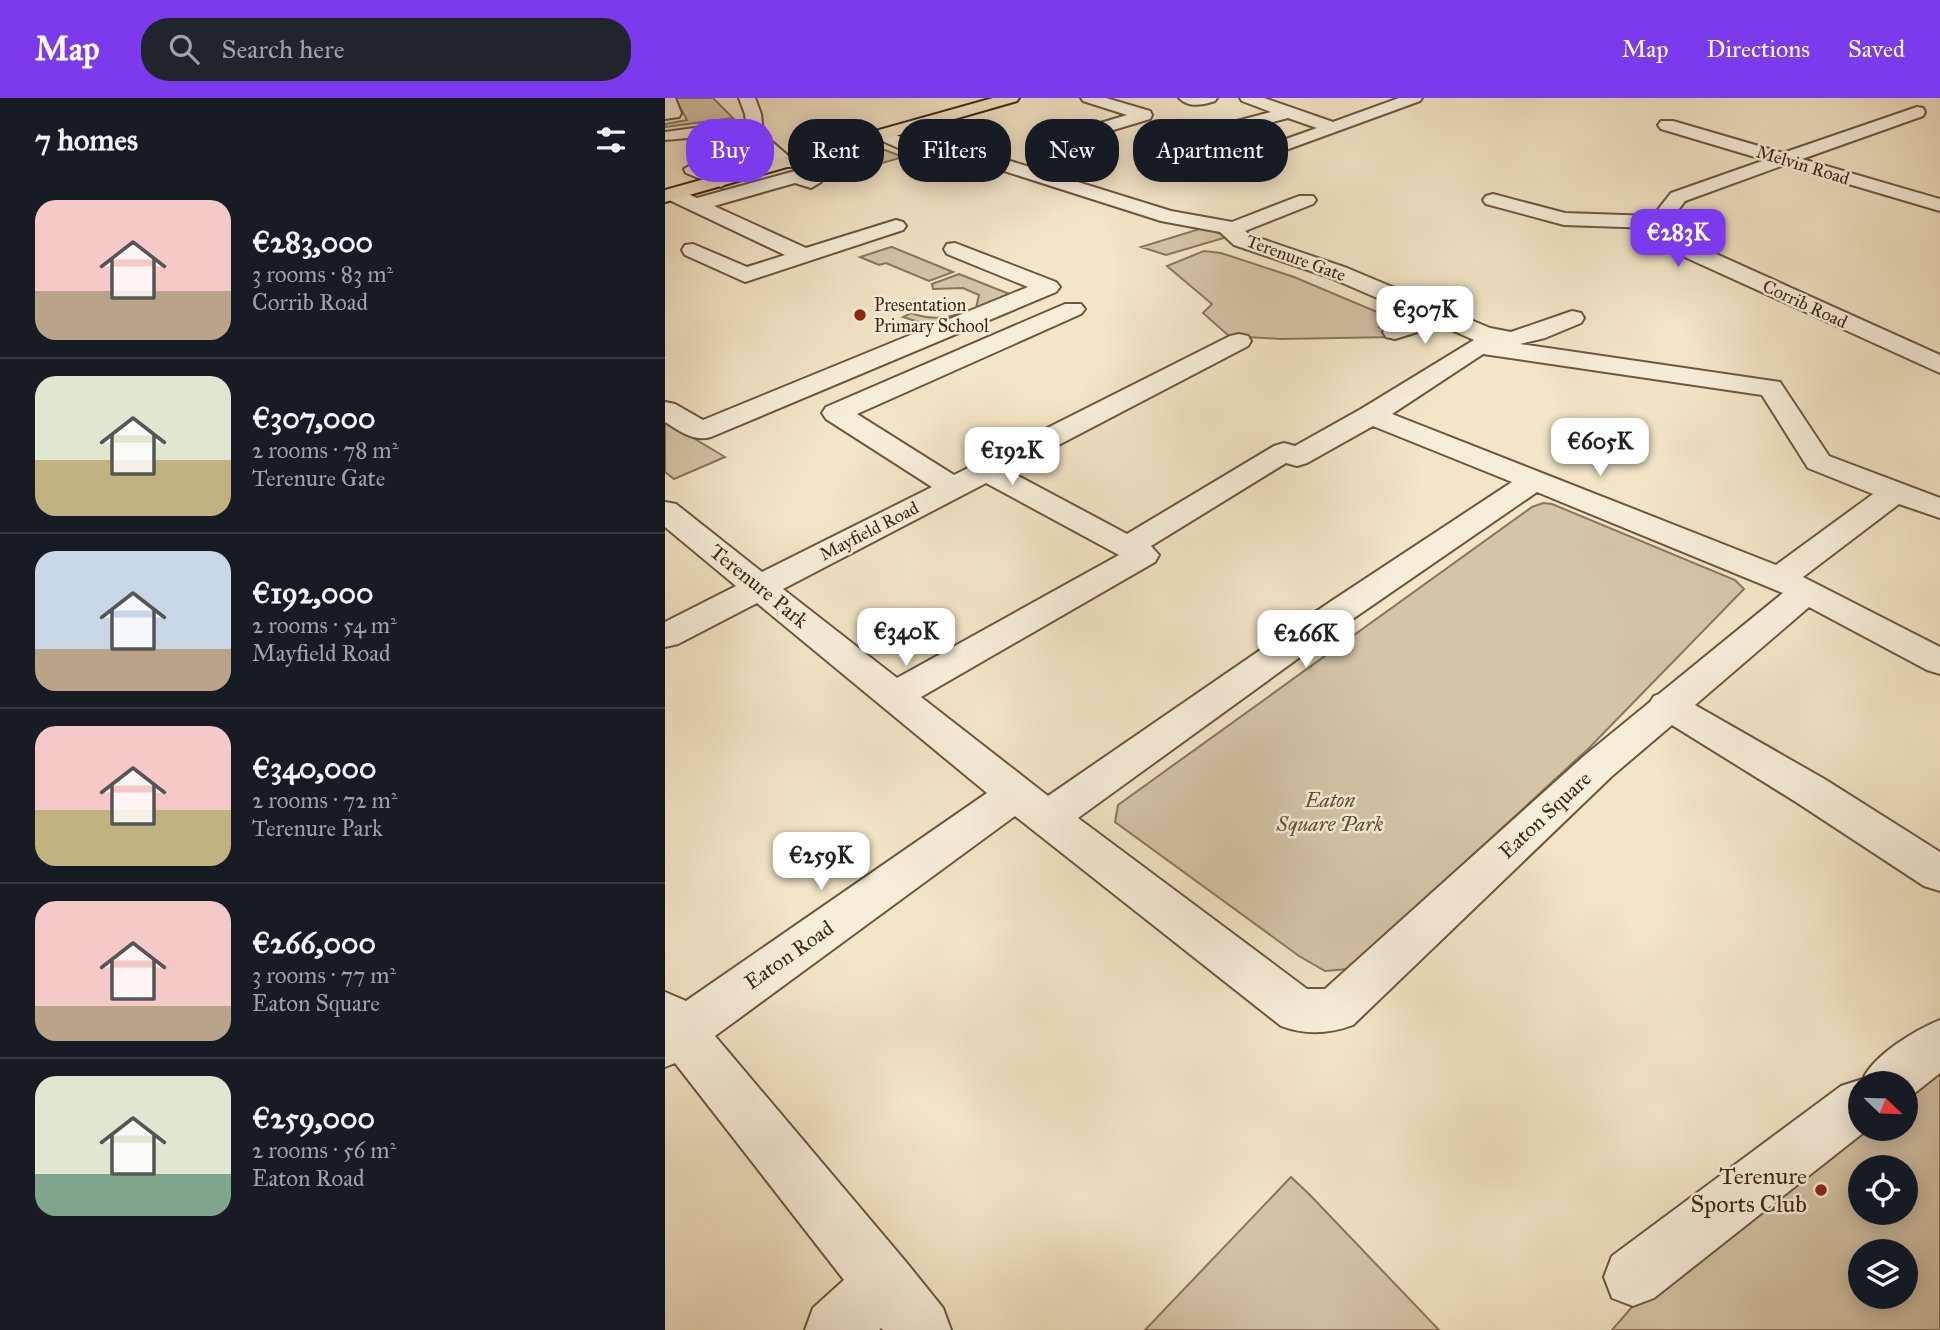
<!DOCTYPE html>
<meta charset="utf-8">
<style>
body{margin:0;font-family:"IM FELL Great Primer",serif;background:#20242c;color:#f1f3f6;height:100vh;display:flex;flex-direction:column;font-size:26px;white-space:nowrap}
*{box-sizing:border-box;margin:0}
p{font-size:23px;color:#9ea1a6}
.icon{flex:none;width:38px;height:38px;fill:none;stroke:currentColor;stroke-width:2;stroke-linecap:round;stroke-linejoin:round}
.map{position:relative;flex:1;overflow:hidden}
.sheet{display:flex;flex-direction:column;background:#171b24;width:665px}
.sheet>*{flex:none}
.top-card{position:absolute;left:21px;top:21px;width:665px;height:63px;display:flex;gap:14px}
.needle{width:46px;rotate:113deg}
.tools{position:absolute;left:1183px;top:973px;display:grid;gap:14px}
.tools a{display:grid;place-items:center;width:70px;height:70px;border-radius:50%;background:#171b24;box-shadow:0 4px 18px #0003;font-size:35px}
.price{position:absolute;translate:-50% -60px;padding:0 16px;border-radius:14px;background:#fff;color:#222;font-size:23px;line-height:46px;filter:drop-shadow(0 2px 4px #0008)}
.price::after{content:'';position:absolute;left:50%;top:42px;width:21px;height:16px;margin-left:-10px;background:inherit;clip-path:polygon(0 0,100% 0,50% 100%)}
.price.on{background:#7c3aed;color:#fff}
ul{padding:0;list-style:none}
li{display:flex;align-items:center;gap:21px;height:175px;padding:0 35px}
li+li{border-top:2px solid #363941}
li span{display:grid;place-items:center;flex:none;width:196px;height:140px;border-radius:21px;color:#555}
li>.icon{margin-inline-start:auto}
span .icon{width:84px;height:84px;fill:#fffc;stroke-width:1}
li b{font-size:30px}
h2{display:flex;justify-content:space-between;align-items:center;height:84px;padding:0 35px;font-size:30px}
.tag{padding:0 24px;border-radius:28px;background:#171b24;box-shadow:0 4px 18px #0003;font-size:24px;line-height:63px}
.tag.on{background:#7c3aed;color:#fff}
header{display:flex;align-items:center;gap:42px;box-sizing:border-box;height:98px;padding:0 35px;background:#7c3aed;color:#fff}
header strong{font-size:33px}
nav{display:flex;gap:38px;margin-inline-start:auto;font-size:24px}
.search{width:490px;height:63px;background:#20242c;display:flex;align-items:center;gap:18px;box-sizing:border-box;padding:0 24px;border-radius:28px;color:#9ea1a6;font-size:26px}
main{display:flex;flex:1;min-height:0}
.map>svg:first-child{display:block}
.green{fill:#d5c5a7;stroke:#8b765b;stroke-width:2;fill-rule:evenodd}
.lines{fill:none;stroke-linecap:round;stroke-linejoin:round}
.minor-casing{stroke:#6e563d;stroke-width:4}
.major-casing{stroke:#41270f;stroke-width:4}
.minor{fill:#f7eeda;fill-rule:evenodd}
.major{fill:#f3e5c6;fill-rule:evenodd}
.poi-dot{fill:#8f2418;stroke:#f7eeda;stroke-width:2.5}
.labels{text-anchor:middle;dominant-baseline:central;stroke-width:5;stroke-linejoin:round;paint-order:stroke}
.far-street-label{font-size:18px;fill:#41270f;stroke:#f7eeda}
.far-poi-label{font-size:18px;fill:#41270f;stroke:#f7eeda;text-anchor:start}
.street-label{font-size:21px;fill:#41270f;stroke:#f7eeda}
.park-label{font-size:21px;font-style:italic;fill:#664e35;stroke:#f7eeda}
.near-poi-label{font-size:24px;fill:#41270f;stroke:#f7eeda;text-anchor:end}
</style>
<header>
<strong>Map</strong>
<div class="search"><svg class="icon" aria-label="search" viewBox="0 0 24 24"><circle cx="10" cy="10" r="6"/><path d="M15 15l6 6"/></svg>Search here</div>
<nav><a>Map</a><a>Directions</a><a>Saved</a></nav>
</header>
<main>
<section class="sheet">
<h2>7 homes<svg class="icon" aria-label="filters" viewBox="0 0 24 24"><path d="M4 7h16M4 17h16"/><circle cx="9" cy="7" r="2"/><circle cx="15" cy="17" r="2"/></svg></h2>
<ul>
<li><span style="background:linear-gradient(#f6c9c9 65%,#b9a48a 0)"><svg class="icon" aria-label="home" viewBox="0 0 24 24"><path d="M3 11l9-7 9 7M6 9v11h12V9"/></svg></span><div><b>€283,000</b><p>3 rooms · 83 m²</p><p>Corrib Road</p></div></li>
<li><span style="background:linear-gradient(#dfe7d0 60%,#c2b280 0)"><svg class="icon" aria-label="home" viewBox="0 0 24 24"><path d="M3 11l9-7 9 7M6 9v11h12V9"/></svg></span><div><b>€307,000</b><p>2 rooms · 78 m²</p><p>Terenure Gate</p></div></li>
<li><span style="background:linear-gradient(#c9d6e8 70%,#b9a48a 0)"><svg class="icon" aria-label="home" viewBox="0 0 24 24"><path d="M3 11l9-7 9 7M6 9v11h12V9"/></svg></span><div><b>€192,000</b><p>2 rooms · 54 m²</p><p>Mayfield Road</p></div></li>
<li><span style="background:linear-gradient(#f6c9c9 60%,#c2b280 0)"><svg class="icon" aria-label="home" viewBox="0 0 24 24"><path d="M3 11l9-7 9 7M6 9v11h12V9"/></svg></span><div><b>€340,000</b><p>2 rooms · 72 m²</p><p>Terenure Park</p></div></li>
<li><span style="background:linear-gradient(#f6c9c9 75%,#b9a48a 0)"><svg class="icon" aria-label="home" viewBox="0 0 24 24"><path d="M3 11l9-7 9 7M6 9v11h12V9"/></svg></span><div><b>€266,000</b><p>3 rooms · 77 m²</p><p>Eaton Square</p></div></li>
<li><span style="background:linear-gradient(#dfe7d0 70%,#7fa58c 0)"><svg class="icon" aria-label="home" viewBox="0 0 24 24"><path d="M3 11l9-7 9 7M6 9v11h12V9"/></svg></span><div><b>€259,000</b><p>2 rooms · 56 m²</p><p>Eaton Road</p></div></li>
</ul>
</section>
<div class="map">
<svg width="1275" height="1232" viewBox="0 0 1275 1232">
<rect width="100%" height="100%" fill="#f3e5c6"/>
<filter id="stains"><feTurbulence type="fractalNoise" baseFrequency=".00286" numOctaves="4"/><feColorMatrix values="0 0 0 0 .2 0 0 0 0 .09 0 0 0 0 .02 0 0 0 .5 -.17"/></filter>
<radialGradient id="worn" r=".72"><stop offset=".6" stop-color="#630" stop-opacity="0"/><stop offset="1" stop-color="#630" stop-opacity=".3"/></radialGradient>
<path class="green" d="M10,0H48L68,20L0,29V26L22,22Z
M217,51L238,59L173,78L152,70Z
M541,129L562,139L501,157L476,149Z
M226,149H227L288,174L264,183L221,165L214,167L195,159Z
M539,153L556,155L629,179L719,217L738,213L741,216L714,229L730,237L728,239L616,241L564,238L538,215L547,206L502,168Z
M294,176L352,199C342,203 333,200 324,204L326,211L262,231L263,227L238,219L246,215C269,224 289,219 311,210L314,197L298,190L268,191L267,186Z
M0,323L60,359L9,381L0,374Z
M878,405L887,406L1070,482L1079,491L924,650L684,871L660,873L634,858L450,724L453,707L867,409Z
M1275,970V1232H947L973,1202L1196,1031H1241V996ZM1195,1069H1241V1115H1195ZM1195,1153H1241V1199H1195Z
M626,1079L645,1097L774,1232H480Z"/>
<g class="lines">
<g class="minor-casing">
<path id="minor" d="M0,0H10L16,15L14,19L0,21Z
M74,0H90L96,16L98,36L127,61L129,65L127,69H113L83,42L80,16Z
M416,0H441L485,13L487,17L485,21L418,41L409,36L412,32L462,17L418,3Z
M514,0H552L550,3C537,7 524,10 514,0Z
M575,0H599L668,24L734,0H757L755,3L599,60L593,59L590,55L593,51L652,30L623,20L559,37L553,36L550,32L553,28L606,14L577,3Z
M1252,9L1258,10L1260,14L1258,18L1137,61L1275,101V113L1119,67L1020,103L1005,123L1029,146L1275,257V275L1013,156L988,130L899,127L821,106L818,102L821,98L828,96L900,115L988,118L1006,95L1100,62L996,31L993,27L996,23H1008L1118,55Z
M276,16L304,27L307,31L305,45L326,57L506,113L567,124L634,98H648L651,102L648,106L580,133L585,137L682,170L825,230L846,234L907,213L916,215L919,220L916,225L880,240L855,246L1115,284L1164,358L1275,400V420L1234,406L1138,479L1275,549V576L1262,572L1144,509L1030,607L1161,682L1275,754V793L1259,788L1131,704L1007,627L947,678L688,927C664,936 640,937 616,928L350,718L50,938L241,1164L278,1210L286,1232H218L216,1230L214,1232H140L148,1210L179,1182L10,965L0,969V894L21,903L322,695L92,505L13,546L0,549V524L71,488L0,429V404L11,406L97,474L267,389L161,321L157,315L161,309L400,206H416L420,211L416,216L192,316L289,377L565,238L574,236L583,238L586,243L583,248L344,373L462,436L609,348L619,345L630,348L696,311L809,242L775,227L730,241L721,239L718,234L721,229L754,218L666,180L569,147L555,134L496,123L314,65C302,60 294,56 287,46L289,33L268,21ZM818,256L1097,297L1143,370L1208,396L1111,467L727,316ZM708,328L847,384L665,504L383,698L256,599L490,464L494,457L486,448L621,365L632,368L642,365ZM321,385L454,457L232,580L118,491ZM872,394L1118,495L994,596L989,598L985,604L919,658L660,891H642L413,720L689,520Z
M51,27L57,28L70,54L43,71L63,79L66,83L56,89L21,75L19,71L51,52L45,38L0,42V34Z
M219,32L301,66L303,70L301,74H287L213,41L210,37Z
M130,73L153,80L156,84L146,90L130,85L49,108L141,150L231,122L238,124L241,128L238,132L80,184L20,157L17,152L20,147L28,146L82,169L120,157L0,100V92H14L32,100Z
M290,145L391,184L395,189L391,194L46,339C28,344 15,333 0,324V304L10,306L38,322L363,189L282,156L279,151L282,146Z
M1275,922V975L1241,1002V985H1195V1031H1203L989,1200L968,1208L947,1200L939,1179L947,1158L1176,988L1198,981C1209,957 1250,932 1275,922Z"/>
</g>
<g class="major-casing">
<path id="major" d="M328,0H354L352,3L0,104V92Z"/>
</g>
<use href="#minor" class="minor"/>
<use href="#major" class="major"/>
</g>
<g class="poi-dot">
<circle cx="195" cy="217" r="7"/>
<circle cx="1156" cy="1092" r="7"/>
</g>
<g class="labels">
<g class="far-street-label">
<text transform="translate(1138 67) rotate(17)">Melvin Road</text>
<text transform="translate(631 160) rotate(20)">Terenure Gate</text>
<text transform="translate(1140 206) rotate(25)">Corrib Road</text>
<text transform="translate(204 433) rotate(-27)">Mayfield Road</text>
</g>
<g class="far-poi-label">
<text x="209" y="207">Presentation<tspan x="209" dy="21">Primary School</tspan></text>
</g>
<g class="street-label">
<text transform="translate(94 488) rotate(39)">Terenure Park</text>
<text transform="translate(880 717) rotate(-43)">Eaton Square</text>
<text transform="translate(124 857) rotate(-35)">Eaton Road</text>
</g>
<g class="park-label">
<text x="665" y="702">Eaton<tspan x="665" dy="24">Square Park</tspan></text>
</g>
<g class="near-poi-label">
<text x="1142" y="1078">Terenure<tspan x="1142" dy="28">Sports Club</tspan></text>
</g>
</g>
<rect width="100%" height="100%" filter="url(#stains)"/>
<rect width="100%" height="100%" fill="url(#worn)"/>
</svg>
<div class="tools">
<a><svg class="needle" viewBox="-14 -14 28 28"><path d="M0-13l5 13h-10z" fill="#e53935"/><path d="M0 13l5-13h-10z" fill="#9ea1a6"/></svg></a>
<a><svg class="icon" aria-label="locate" viewBox="0 0 24 24"><circle cx="12" cy="12" r="6"/><path d="M12 2v4M12 18v4M2 12h4M18 12h4"/></svg></a>
<a><svg class="icon" aria-label="layers" viewBox="0 0 24 24"><path d="M12 4l9 5-9 5-9-5zM3 14l9 5 9-5"/></svg></a>
</div>
<b class="price on" style="left:1013px;top:171px">€283K</b>
<b class="price" style="left:760px;top:248px">€307K</b>
<b class="price" style="left:935px;top:380px">€605K</b>
<b class="price" style="left:347px;top:389px">€192K</b>
<b class="price" style="left:241px;top:570px">€340K</b>
<b class="price" style="left:641px;top:572px">€266K</b>
<b class="price" style="left:156px;top:794px">€259K</b>
<div class="top-card">
<a class="tag on">Buy</a>
<a class="tag">Rent</a>
<a class="tag">Filters</a>
<a class="tag">New</a>
<a class="tag">Apartment</a>
</div>
</div>
</main>
